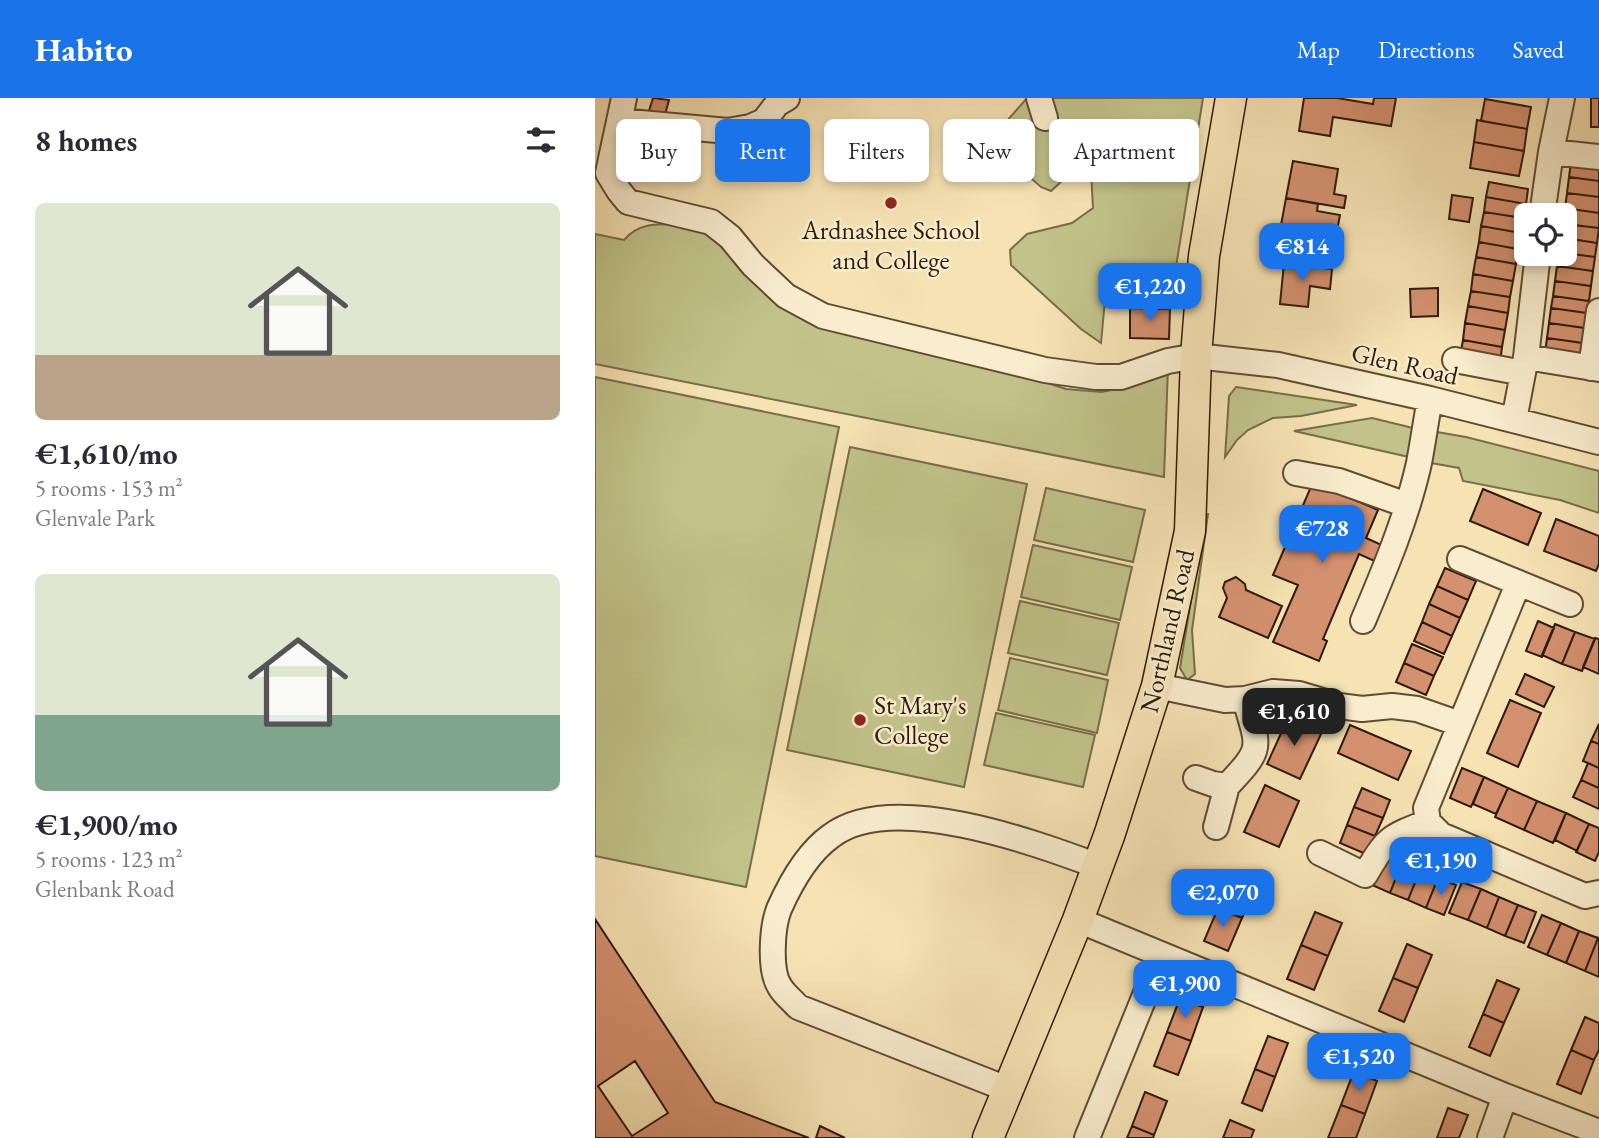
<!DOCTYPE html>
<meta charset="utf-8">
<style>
body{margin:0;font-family:"EB Garamond",serif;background:#f7f7f7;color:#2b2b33;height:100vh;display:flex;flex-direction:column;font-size:26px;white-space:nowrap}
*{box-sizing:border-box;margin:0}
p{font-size:23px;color:#7c7c81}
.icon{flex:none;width:38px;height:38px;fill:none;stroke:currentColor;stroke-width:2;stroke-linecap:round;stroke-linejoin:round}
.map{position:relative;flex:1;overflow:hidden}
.sheet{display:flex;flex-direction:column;background:#fff;width:595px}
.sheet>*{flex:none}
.banner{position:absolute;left:21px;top:21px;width:665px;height:63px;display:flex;gap:14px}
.controls{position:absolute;left:919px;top:105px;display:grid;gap:14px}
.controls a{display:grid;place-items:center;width:63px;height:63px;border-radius:10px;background:#fff;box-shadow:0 4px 10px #0003;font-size:35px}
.price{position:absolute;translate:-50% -60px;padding:0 16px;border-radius:14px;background:#1a73e8;color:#fff;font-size:23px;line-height:46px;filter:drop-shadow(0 2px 4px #0008)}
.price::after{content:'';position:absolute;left:50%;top:42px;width:21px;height:16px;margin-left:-10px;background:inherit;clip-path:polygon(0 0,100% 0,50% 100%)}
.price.on{background:#222;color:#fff}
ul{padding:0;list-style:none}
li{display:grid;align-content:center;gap:14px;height:371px;padding:0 35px}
li span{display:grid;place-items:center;height:217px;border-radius:10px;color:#555}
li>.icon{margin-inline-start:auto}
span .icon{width:126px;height:126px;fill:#fffc;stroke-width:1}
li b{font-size:30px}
h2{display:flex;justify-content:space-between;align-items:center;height:84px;padding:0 35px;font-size:30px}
.chip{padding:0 24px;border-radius:10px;background:#fff;box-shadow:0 4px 10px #0003;font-size:24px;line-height:63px}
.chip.on{background:#1a73e8;color:#fff}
header{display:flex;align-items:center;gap:42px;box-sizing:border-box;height:98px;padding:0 35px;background:#1a73e8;color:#fff}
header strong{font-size:33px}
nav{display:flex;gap:38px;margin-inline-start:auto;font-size:24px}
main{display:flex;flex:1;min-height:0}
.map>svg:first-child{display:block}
.green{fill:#c1c38a;stroke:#786e4a;stroke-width:2}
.building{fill:#d49170;stroke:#2e1a09;stroke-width:2;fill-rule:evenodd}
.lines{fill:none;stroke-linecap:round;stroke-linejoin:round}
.minor-casing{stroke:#604c34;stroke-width:28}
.major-casing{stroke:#2e1a09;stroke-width:33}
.minor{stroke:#f9edce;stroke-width:24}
.major{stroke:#f6e3b4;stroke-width:30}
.poi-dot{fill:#8f2418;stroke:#f9edce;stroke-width:2.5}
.labels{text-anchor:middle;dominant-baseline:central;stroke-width:5;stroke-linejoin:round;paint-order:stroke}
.poi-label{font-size:26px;fill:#2e1a09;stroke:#f9edce}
.street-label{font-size:26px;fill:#2e1a09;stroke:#f9edce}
</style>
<header>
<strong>Habito</strong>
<nav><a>Map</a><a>Directions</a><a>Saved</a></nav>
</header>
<main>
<section class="sheet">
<h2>8 homes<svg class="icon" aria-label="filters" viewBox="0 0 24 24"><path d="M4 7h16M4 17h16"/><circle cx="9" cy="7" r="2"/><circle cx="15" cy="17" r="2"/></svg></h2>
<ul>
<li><span style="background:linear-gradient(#dfe7d0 70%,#b9a48a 0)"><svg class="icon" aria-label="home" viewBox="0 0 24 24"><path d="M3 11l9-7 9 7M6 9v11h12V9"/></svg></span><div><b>€1,610/mo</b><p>5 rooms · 153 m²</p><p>Glenvale Park</p></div></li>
<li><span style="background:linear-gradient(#dfe7d0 65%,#7fa58c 0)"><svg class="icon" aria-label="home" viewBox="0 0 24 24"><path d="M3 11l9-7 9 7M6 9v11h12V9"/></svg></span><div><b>€1,900/mo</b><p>5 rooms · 123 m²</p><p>Glenbank Road</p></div></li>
</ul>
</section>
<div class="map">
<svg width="1004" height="1040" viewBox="0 0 1004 1040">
<rect width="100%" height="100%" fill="#f6e3b4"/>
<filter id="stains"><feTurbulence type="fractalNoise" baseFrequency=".00286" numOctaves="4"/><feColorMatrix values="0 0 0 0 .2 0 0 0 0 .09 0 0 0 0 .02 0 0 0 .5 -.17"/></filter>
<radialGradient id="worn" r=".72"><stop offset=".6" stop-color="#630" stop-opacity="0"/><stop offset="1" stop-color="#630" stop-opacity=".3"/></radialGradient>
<path class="green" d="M432,0H608L577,194L511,191L506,245L486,231L416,167L415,152L432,136L477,125L498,110L496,73L481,70L456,93L446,89L405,53L403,33Z
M86,126L118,137L167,188L392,266L471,291L507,294L544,286L573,269L569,379L0,266V136L29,142C44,124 64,126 86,126Z
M0,279L244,329L151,789L0,758Z
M641,289L762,307L706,318L678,320L653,332L642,342L630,359L634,298Z
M777,320L818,330L814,359L699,333Z
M836,333L871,339L1004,373V415L965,402L868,383L864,370L830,364Z
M255,349L432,386L369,689L192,652Z
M451,390L550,412L538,464L439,442Z
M610,416H613L597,532L600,576L592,582L585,570Z
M438,447L537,469L525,522L426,499Z
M425,503L524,525L512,577L413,555Z
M415,560L513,582L502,635L403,612Z
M401,615L500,637L488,689L389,667Z"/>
<path class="building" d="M58,0L74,2L69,20L53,16Z
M709,0H742L778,6L779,0H801L796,28L738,19L735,38L704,33Z
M996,0H1004V29H996Z
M890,1L936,9L932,31L886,23Z
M882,22L932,31L929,53L879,44Z
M879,44L929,53L924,78L875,70Z
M698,63L743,71L739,96L751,98L749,110L691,100Z
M976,64L1004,68V83L974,79Z
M974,79L1004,83V99L972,95Z
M894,84L933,91L931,106L891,99Z
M972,95L1004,99V115L970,110Z
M857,97L878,100L874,124L854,121Z
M891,99L931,106L928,120L889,114Z
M691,100L723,106L722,113L745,117L740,143L721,140L720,145L684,138Z
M970,110L1004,115V130L970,126Z
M889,114L928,120L926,135L886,128Z
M970,126L1004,130L1002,145L970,140Z
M886,128L926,135L923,151L884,144Z
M970,140L1002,145L1000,159L970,155Z
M884,144L923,151L921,166L881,159Z
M970,155L1000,159L998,173L962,168L964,156Z
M881,159L921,166L918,183L878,176Z
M689,165L737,171L735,191L715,188L713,209L685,206Z
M962,168L998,173L996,188L960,183Z
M878,176L918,183L915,199L876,193Z
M960,183L996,188L994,203L958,198Z
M843,190V218L816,219L815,191Z
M876,193L915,199L913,215L873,208Z
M958,198L994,203L992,215L956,210Z
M873,208L913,215L910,232L870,225Z
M535,210L575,211L574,241L535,240Z
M956,210L992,215L990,230L954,225Z
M870,225L910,232L907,249L868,242Z
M954,225L990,230L988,245L952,240Z
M952,240L988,245L986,260L950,255Z
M868,242L907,249L905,265L865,258Z
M718,384L783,412L771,440L791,449L784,465L764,456L728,541L732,543L724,563L678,544L703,487L678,477Z
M888,391L946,415L933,447L875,423Z
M961,421L1004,438V466L1001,473L949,453Z
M850,470L881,483L873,502L842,488Z
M641,479L650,486L651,492L687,508L673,540L624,519L632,500L628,490L630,484Z
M842,488L873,502L865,520L834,506Z
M834,506L865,520L857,538L827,524Z
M943,523L959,530L947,559L931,553Z
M827,524L857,538L849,556L819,543Z
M960,526L980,534L967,566L947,557Z
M980,534L1000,541L987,573L967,566Z
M1000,540L1004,541V576L988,569Z
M817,546L848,559L839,578L809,565Z
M809,565L839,578L831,597L801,584Z
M930,576L959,589L949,609L921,596Z
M915,602L946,615L923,669L892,655Z
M694,618L727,634L705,681L672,666Z
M1004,626V646L996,643Z
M755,627L816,653L803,682L743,655Z
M996,643L1004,646V670L988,663Z
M993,665L1004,670V690L986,682Z
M867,670L889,679L876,709L855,700Z
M889,679L913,690L901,716L878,706Z
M986,682L1004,690V711L978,699Z
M670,687L704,703L684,749L649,734Z
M767,690L795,702L788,720L759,709Z
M913,690L942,703L929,732L900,719Z
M942,703L971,715L958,745L929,732Z
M759,709L788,720L780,738L752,727Z
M971,715L994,726L982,753L960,742Z
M994,726L1004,730V754L1000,763L981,754Z
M752,727L780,738L773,757L745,745Z
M789,757L807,765L795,795L777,787Z
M807,765L825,772L813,802L795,795Z
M825,772L843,780L831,810L813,802Z
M637,776L661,786L647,820L623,810Z
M843,780L861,787L849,817L831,810Z
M867,784L886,791L873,822L854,815Z
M886,791L904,799L892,830L873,822Z
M904,799L923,807L910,838L892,830Z
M923,807L941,814L929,845L910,838Z
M623,810L647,820L633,853L609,843Z
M720,814L747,825L733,858L706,847Z
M947,817L966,825L952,857L933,849Z
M0,821L120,1004L214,1040H0ZM40,963L73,1015L37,1038L3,988Z
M966,825L984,833L971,865L952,857Z
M984,833L1003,840L990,873L971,865Z
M1003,840L1004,841V879L990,873Z
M812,846L837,857L823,890L798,880Z
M706,847L733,858L719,892L692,881Z
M798,880L823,890L809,924L784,913Z
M902,882L924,891L909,925L888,916Z
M585,900L608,909L596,943L572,934Z
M888,916L909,925L895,958L874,949Z
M990,919L1004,925V952L999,962L976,952Z
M572,934L596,943L583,977L559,968Z
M673,938L693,945L680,979L660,971Z
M976,952L999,962L986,996L962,986Z
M660,971L680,979L667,1013L647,1005Z
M759,973L782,983L770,1016L746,1007Z
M550,994L572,1003L559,1037L537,1028Z
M746,1007L770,1016L761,1040H733Z
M853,1010L873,1017L864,1040H842Z
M635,1022L659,1032L656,1040H628Z
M225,1028L250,1040H221Z
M537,1028L559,1037L558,1040H532Z"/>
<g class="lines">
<g class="minor-casing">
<path id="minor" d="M29,0L13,75L24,93L33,104L116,124L135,139L158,167L191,198L228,218L450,272L501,279H526L573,263L601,258L683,267L835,301L1004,344
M444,0L450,20
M24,23L133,33L155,29L169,23L182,6L192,0
M956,54L1004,59
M947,117L956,54L967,0
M931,259L1004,271
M860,262L928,275
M996,270L1004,213
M919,322L931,259L943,156
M701,375L744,383L812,407
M865,461L975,506
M923,486L831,710L833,724L846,737L990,798L1004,795
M768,523C790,471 812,419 824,365C828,344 831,322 835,301
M562,588L630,602L650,601L678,594L704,596L744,608L767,611L797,608L822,611L865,626
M601,680L618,686L632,688C669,649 664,651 650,601
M621,729L632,688
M725,755L770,777C792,740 792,740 833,724
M483,822L910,998L1004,1034
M412,991L203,909C197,902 189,896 185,889C174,873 177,829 184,811C196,784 212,755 236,738C296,692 438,744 503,768
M492,1040L566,858
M895,1040L910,998"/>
</g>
<g class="major-casing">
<path id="major" d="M393,1040L483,822L515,735L562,588L595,433L601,258L609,158L636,0"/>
</g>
<use href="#minor" class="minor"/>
<use href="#major" class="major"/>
</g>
<g class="poi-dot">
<circle cx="296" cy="105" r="7"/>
<circle cx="265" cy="622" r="7"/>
</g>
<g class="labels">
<g class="poi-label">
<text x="296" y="132">Ardnashee School<tspan x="296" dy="30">and College</tspan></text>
<text x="279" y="607" text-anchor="start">St Mary's<tspan x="279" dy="30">College</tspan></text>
</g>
<g class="street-label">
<text transform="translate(810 266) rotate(13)">Glen Road</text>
<text transform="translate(572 533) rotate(-77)">Northland Road</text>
</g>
</g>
<rect width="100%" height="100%" filter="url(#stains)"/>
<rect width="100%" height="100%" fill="url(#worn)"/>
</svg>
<div class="controls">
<a><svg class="icon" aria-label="locate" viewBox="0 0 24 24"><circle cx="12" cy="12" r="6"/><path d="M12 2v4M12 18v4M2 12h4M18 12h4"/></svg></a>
</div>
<b class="price" style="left:707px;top:185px">€814</b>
<b class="price" style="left:555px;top:225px">€1,220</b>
<b class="price" style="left:727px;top:467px">€728</b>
<b class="price on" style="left:699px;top:650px">€1,610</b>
<b class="price" style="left:846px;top:799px">€1,190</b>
<b class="price" style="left:628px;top:831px">€2,070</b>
<b class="price" style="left:590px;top:922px">€1,900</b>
<b class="price" style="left:764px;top:995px">€1,520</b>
<div class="banner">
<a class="chip">Buy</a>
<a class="chip on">Rent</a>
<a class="chip">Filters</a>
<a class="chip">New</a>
<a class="chip">Apartment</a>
</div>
</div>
</main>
